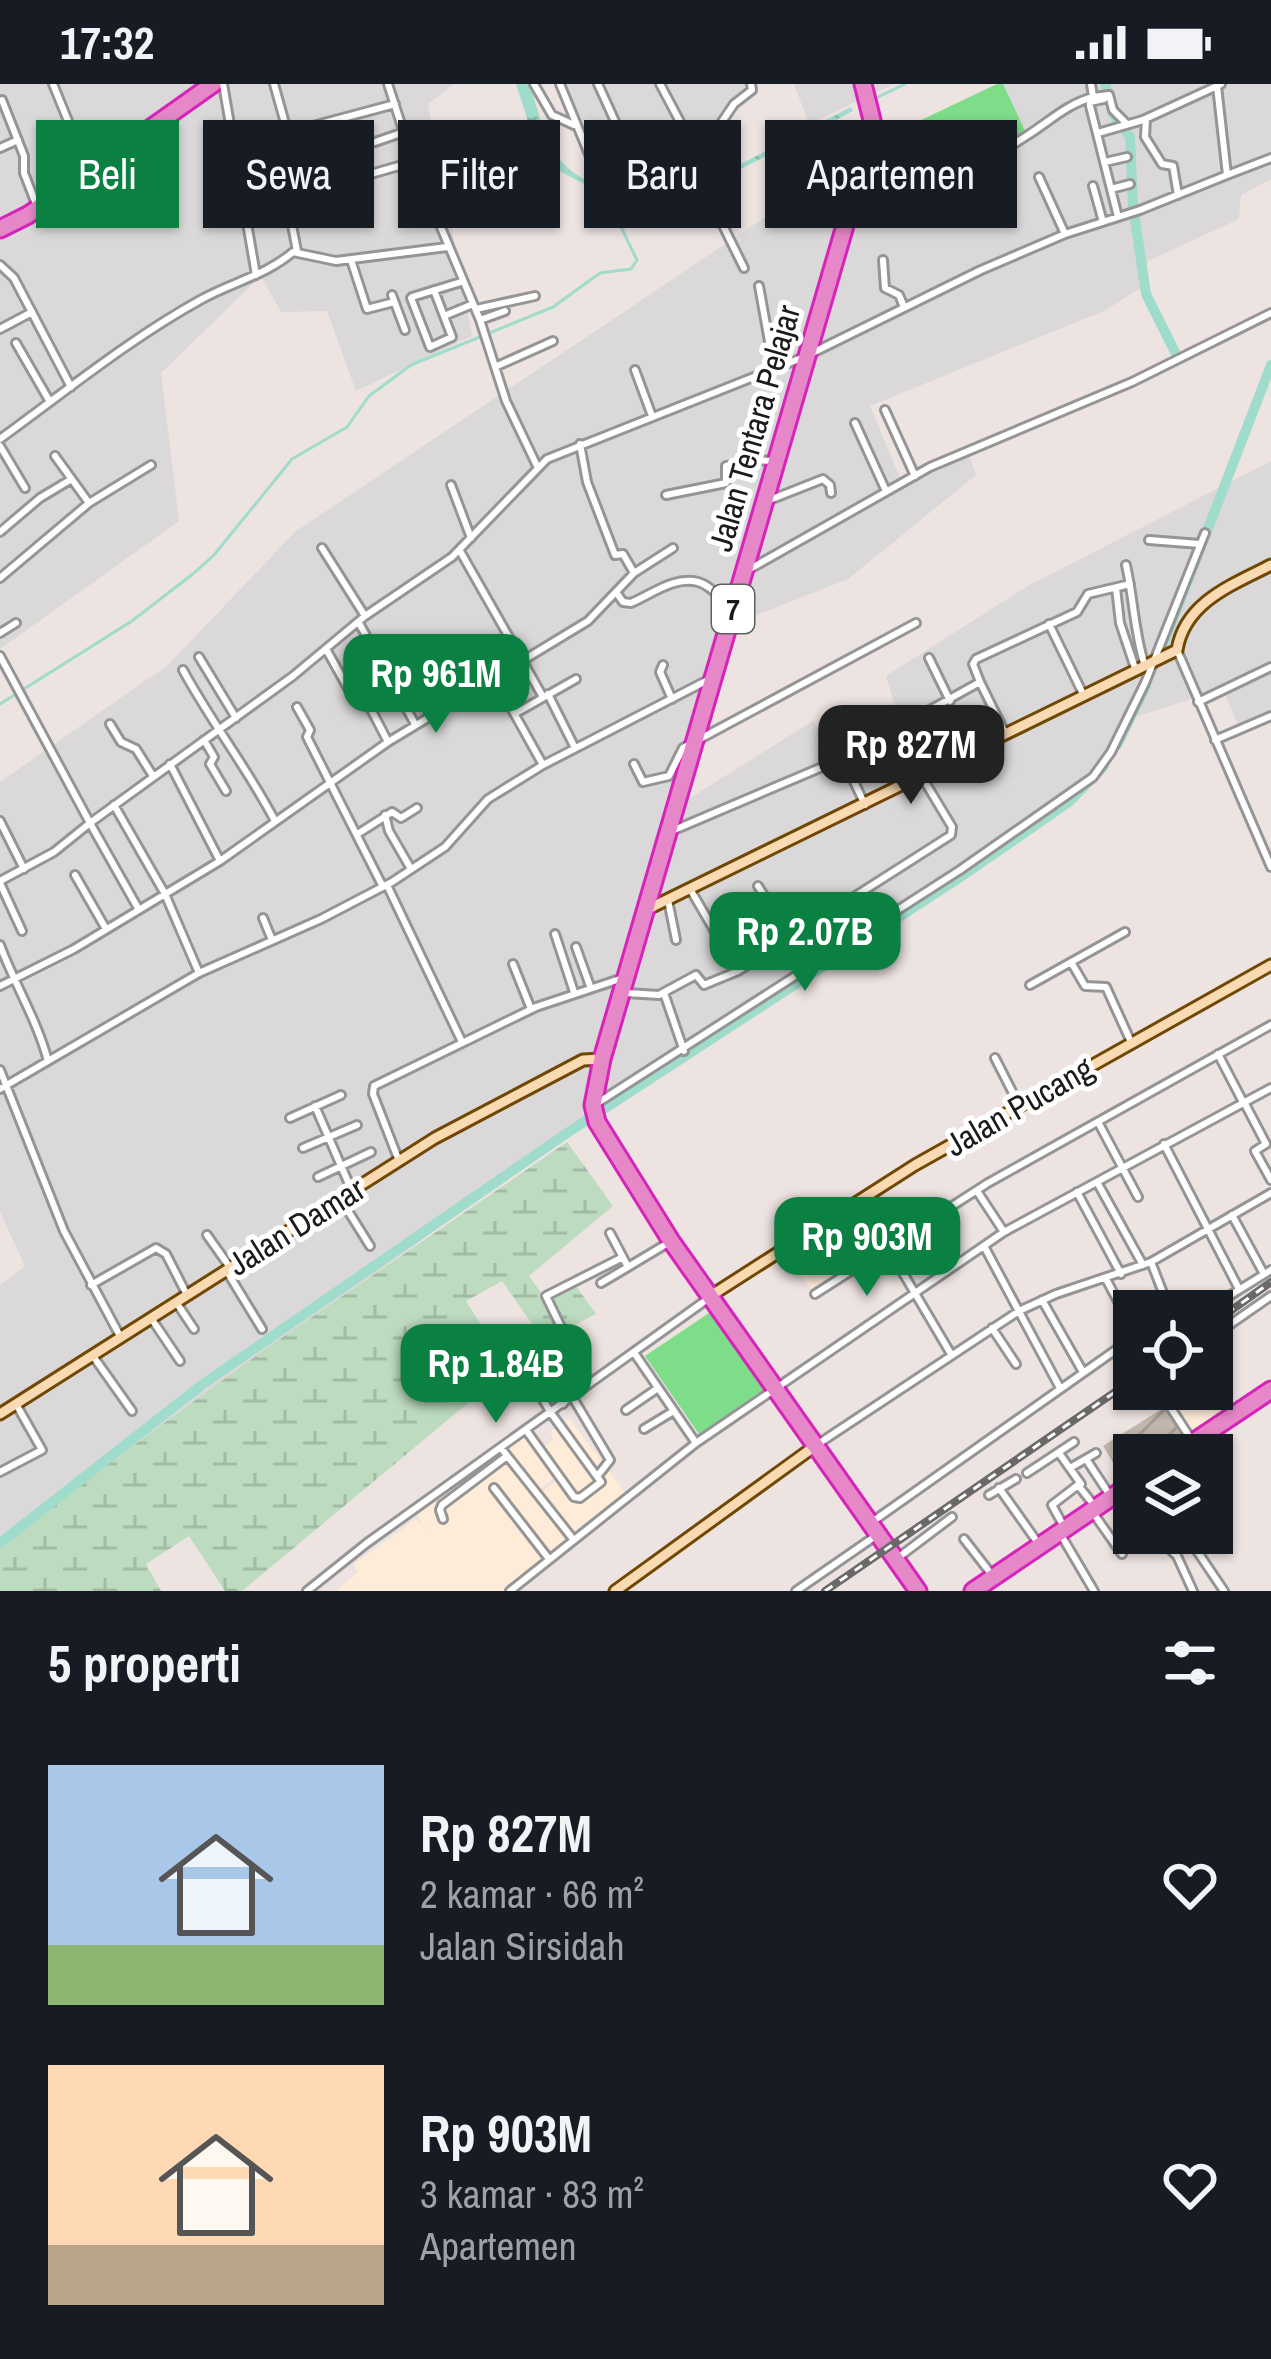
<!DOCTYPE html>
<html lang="id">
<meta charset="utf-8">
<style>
body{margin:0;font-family:"Archivo Narrow",sans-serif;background:#20242c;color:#f1f3f6;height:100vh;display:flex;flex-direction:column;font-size:45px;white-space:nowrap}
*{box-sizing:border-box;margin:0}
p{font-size:39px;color:#9ea1a6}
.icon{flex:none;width:66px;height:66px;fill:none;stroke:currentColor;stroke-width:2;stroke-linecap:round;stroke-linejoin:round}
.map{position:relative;height:1507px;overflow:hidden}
.sheet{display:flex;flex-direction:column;background:#171b24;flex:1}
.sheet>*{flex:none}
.top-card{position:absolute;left:36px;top:36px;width:1200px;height:108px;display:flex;gap:24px}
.buttons{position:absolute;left:1113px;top:1206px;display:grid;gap:24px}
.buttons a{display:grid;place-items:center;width:120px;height:120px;border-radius:0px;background:#171b24;box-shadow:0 3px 9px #0004;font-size:60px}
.price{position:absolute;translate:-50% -102px;padding:0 27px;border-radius:24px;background:#0b8043;color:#fff;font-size:39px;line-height:78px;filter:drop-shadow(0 3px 6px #0008)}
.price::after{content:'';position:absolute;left:50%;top:72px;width:36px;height:27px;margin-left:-18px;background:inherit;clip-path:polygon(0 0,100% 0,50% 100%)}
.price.selected{background:#222;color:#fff}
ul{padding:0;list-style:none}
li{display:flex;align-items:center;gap:36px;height:300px;padding:0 48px}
li span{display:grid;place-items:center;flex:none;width:336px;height:240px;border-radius:0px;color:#555}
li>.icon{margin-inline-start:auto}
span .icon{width:144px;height:144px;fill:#fffc;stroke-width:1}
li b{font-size:51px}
h2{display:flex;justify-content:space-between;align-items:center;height:144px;padding:0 48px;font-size:51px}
.chip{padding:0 42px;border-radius:0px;background:#171b24;box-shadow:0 3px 9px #0004;font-size:42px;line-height:108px}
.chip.selected{background:#0b8043;color:#fff}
.status{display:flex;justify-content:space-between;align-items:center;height:84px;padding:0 60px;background:#171b24;direction:ltr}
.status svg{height:33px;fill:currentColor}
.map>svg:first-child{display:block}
.residential{fill:#dad8d9}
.education{fill:#ffecd8}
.construction{fill:url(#construction-furrows)}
.wetland{fill:url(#wetland-marsh)}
.pitch{fill:#7ddd89}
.water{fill:url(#water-ripples)}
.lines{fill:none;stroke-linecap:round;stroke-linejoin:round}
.stream{stroke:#a0dccc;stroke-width:3}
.river{stroke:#a0dccc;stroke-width:10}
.street-casing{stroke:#959595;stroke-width:12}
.secondary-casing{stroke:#714704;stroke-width:15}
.highway-casing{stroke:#d623b9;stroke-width:21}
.street{stroke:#fff;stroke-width:6}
.secondary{stroke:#f9dab3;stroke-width:9}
.highway{stroke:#e687c8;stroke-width:15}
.rail-casing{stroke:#696969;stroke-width:8}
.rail{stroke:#fff;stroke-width:3;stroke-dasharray:9;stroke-linecap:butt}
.labels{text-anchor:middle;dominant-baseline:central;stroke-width:10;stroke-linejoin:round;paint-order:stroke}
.shield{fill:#fff;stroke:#5f5f5f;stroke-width:3}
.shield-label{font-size:30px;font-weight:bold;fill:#1b1b1b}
.street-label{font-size:33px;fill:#1b1b1b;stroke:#fff}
</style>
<div class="status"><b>17:32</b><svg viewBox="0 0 49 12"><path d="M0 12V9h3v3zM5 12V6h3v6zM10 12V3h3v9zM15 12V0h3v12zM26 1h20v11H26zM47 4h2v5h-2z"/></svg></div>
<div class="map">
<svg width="1271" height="1507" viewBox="0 0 1271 1507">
<defs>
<pattern id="construction-furrows" width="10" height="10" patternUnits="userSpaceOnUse" patternTransform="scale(3)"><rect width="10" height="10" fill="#c1b7ac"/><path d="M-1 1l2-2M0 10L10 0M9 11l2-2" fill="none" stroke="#a59d93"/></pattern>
<pattern id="wetland-marsh" width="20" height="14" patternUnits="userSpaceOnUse" patternTransform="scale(3)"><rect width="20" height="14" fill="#bddbbf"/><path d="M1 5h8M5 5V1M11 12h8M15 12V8" fill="none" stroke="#a2bba4"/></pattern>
<pattern id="water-ripples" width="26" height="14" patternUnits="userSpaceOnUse" patternTransform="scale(3)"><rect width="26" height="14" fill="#a0dccc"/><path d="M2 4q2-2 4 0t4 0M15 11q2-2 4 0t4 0" fill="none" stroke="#89bcaf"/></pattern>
</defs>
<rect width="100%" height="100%" fill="#ede3e1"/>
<path class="residential" d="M0,0H454L428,20L472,252L356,307L327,227L281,228L261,192L161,289L179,437L0,565Z
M567,0H748L720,49L738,76L637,120L599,91Z
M794,0H894L809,40Z
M1001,0H1271V95L1241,111L1239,135L1148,177L1140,204L1106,226L870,322L903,401L967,366L976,391L848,495L737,539L687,716L813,637L827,660L896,626L886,592L1028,502L1271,377V636L1242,651L1223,605L1128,635L1085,699L709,952L0,1456V1201L25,1182L0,1128V698L168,581L295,448L791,116L904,81L926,102L1005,59Z"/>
<path class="education" d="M835,1137L860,1175L812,1207L794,1180L800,1176L797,1171L825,1153L831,1163L804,1180L813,1193L845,1173L830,1149L826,1151L822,1145Z
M1219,1299L1235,1324L1192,1354L1174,1327Z
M569,1334L627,1411L571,1452L539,1410L563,1392L542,1364L554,1355L550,1348Z
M526,1348L558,1391L536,1408L503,1365Z
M500,1367L573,1460L509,1507H337L358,1488L354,1480L416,1435L425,1445L417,1431Z"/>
<path class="construction" d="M1168,1321L1189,1354L1162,1371H1134V1388L1123,1395L1103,1362Z"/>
<path class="wetland" d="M567,1058L613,1122L529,1192L545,1214L573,1198L596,1230L544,1257L502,1197L466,1217L509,1285L242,1507H225L189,1452L146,1480L161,1507H0V1460L9,1452L267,1264Z"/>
<path class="pitch" d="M997,0H1003L1028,53L946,93L919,37Z
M712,1227L765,1305L699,1350L645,1272Z"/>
<path class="water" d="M516,0H529C540,28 543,59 565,81C588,104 596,89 615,126L623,128L708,97L851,23L853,27L648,133L618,142L599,108L541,77Z"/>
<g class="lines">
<path class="stream" d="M874,15L905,0
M0,620L132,537L194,489L214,471L292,375L347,343L369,312L411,281L553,223L600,189L631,185L637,176L620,141"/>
<path class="river" d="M1105,0L1113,30L1130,53L1133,122L1146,210L1175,268
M1160,569L1271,281
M1117,661L1146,602
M0,1459L203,1300L570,1047L965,790L1069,718L1104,682"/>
<g class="street-casing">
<path id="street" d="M53,0L88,86
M223,0L256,191
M274,0L288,50
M388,0L413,77L480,236L506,317L537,382
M534,0L552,31L574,41
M560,0L598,92
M598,0L623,55L647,67L665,103L726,75L715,48L734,20L752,6L751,0
M660,0L686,49L698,91L744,184
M1091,0L1093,13L1109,11L1113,26L1127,40
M1104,15L1090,18V22L1118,133
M2,16L24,72V89L36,120
M1146,35L1145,53L1162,80L1173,82L1178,111
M1098,49L1143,36L1217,2
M275,54L297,167
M375,58L404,48
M234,63L395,20
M0,64L18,56
M1105,78L1127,73
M1227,91L1271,74
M1039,93L1065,150
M1093,102L1103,138
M1111,105L1130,100
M289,113L413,78
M847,137C915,123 970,88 1028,51C1050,37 1067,20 1093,13
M351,176L367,225L394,218
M883,176L885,204L899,211L904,223
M0,181L14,194L71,303
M759,202L774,285
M434,206L452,253L430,263L411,214L412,213L461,198
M392,211L405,246
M476,225L535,212
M444,232L473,220
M480,236L505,227
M0,245L32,228
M16,259L50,318
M495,283L553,257
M635,286L652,332
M885,326L915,392
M855,339L886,407
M0,355C66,307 131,254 202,215C233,198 266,191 293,168L336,177L447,163
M580,360L587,398L615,471L623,470L634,489
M0,362L25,404
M55,372L89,419
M451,401L471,454
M666,411L726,399V382L754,376L774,377
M767,417L823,395L830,401L831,409
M0,448L40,414L70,396
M1149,456L1200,460
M322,464L365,532
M460,467L543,613
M1126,481C1134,516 1134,548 1145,582
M748,486L930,383L1132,298L1271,229
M0,494L89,419L151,381
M1116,504L1120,539L1136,587
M616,508L623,518L631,519C652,510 674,492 698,498C713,502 709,510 733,515
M359,539L415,640
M1049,540L1084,612
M0,549L16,539
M326,565L349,606L360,604L388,658
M1177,566L1271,783
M0,572L90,739L54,768L0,797
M199,573L236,634
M929,574L950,617
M663,581L660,588L672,615
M183,586C211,638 248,685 275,737
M495,595L543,681
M980,598L1005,649
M548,610L575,664
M1198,618L1271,583
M297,623L310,646L307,653L383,803
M516,629L576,595
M110,640L121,658L136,665L153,692
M204,656L214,673L210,680L226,707
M1215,656L1271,632
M844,676L865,721
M170,680L220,777
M634,680L643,698L669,692L683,664L916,539
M114,721L165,810L199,889
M385,731L389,747L411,785
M0,737L24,785
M674,746L888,655L908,638L980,598L973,580L976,575L1077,528L1088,510L1130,500
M359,749L392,728L401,734L417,724
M75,791L106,845
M0,799L22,847
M387,801L462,958
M758,802L791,855
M690,805L738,887
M668,816L676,856
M139,826L90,739L293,592L365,532L452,473L547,375L804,273L981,186L1065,150L1140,126L1227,91L1217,2L1221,0
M263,834L272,856
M555,850L574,908
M0,861C15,901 37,936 48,977
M576,863L590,902
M1071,878L1085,902L1106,903L1131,958
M513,880L531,925
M1030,901L1125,848
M0,902L74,865L220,777L388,658L588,537L634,489L673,464
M626,909L659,911L696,891L704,901L738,887L951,751L952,743L922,693
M664,909L684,967
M1218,970L1243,1018
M995,974L1020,1023
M0,986L64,1147L121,1254
M0,1005L199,889L321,835L392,798L445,763L488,715L543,681L706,597
M1244,1018L1266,1060L1255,1067L1271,1096
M596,1020L960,786L1093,693L1111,668L1145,599L1205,449
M315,1022L352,1107
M290,1034L341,1011
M1098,1038L1138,1113
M1164,1060L1239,1205
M303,1064L357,1041
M399,1077L373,1010L374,1002L536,923L623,894
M318,1093L371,1068
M1097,1098L1143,1181
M977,1107L1004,1148
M1077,1108L1121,1190
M340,1114L370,1162
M1232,1131L1264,1190
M610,1149L628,1183L668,1159
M207,1151L229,1182
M887,1162L951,1270
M984,1162L1060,1304
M1151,1178L1170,1227
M226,1186L262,1245
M1106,1195L1122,1225
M601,1199L628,1183
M91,1201L156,1164L166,1170L187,1211
M815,1210L988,1099L1271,941
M1042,1216L1083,1288
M176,1218L194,1245
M1205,1227L1271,1186
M151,1234L180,1277
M992,1244L1016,1280
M562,1245L546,1212L621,1174
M502,1247L551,1329L601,1398L580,1414L574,1413L526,1346
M1212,1253L1271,1212
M635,1270L696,1359
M93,1272L132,1327
M546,1293L563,1320
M1175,1305L1165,1315L1191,1355
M573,1314L610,1376L599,1390
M626,1326L658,1304
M644,1345L672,1328
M815,1362L1019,1227L1056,1210L1151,1178L1271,1109
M501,1364L573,1455
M1059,1369L1081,1400
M1086,1375L1109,1410
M1070,1384L1096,1369
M0,1388L42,1366L16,1320
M1027,1389L1074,1358
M494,1404L549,1475
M999,1404L1038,1459
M989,1411L1016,1395
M1127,1412L1134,1425
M1096,1433L1122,1470
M443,1435L440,1426L442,1421L507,1372
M872,1438L1134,1253
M1063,1441L1052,1421L1078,1401L1093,1420
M1153,1449L1177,1472L1193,1507
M1185,1449L1224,1507
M1061,1451L1094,1507
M964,1455L992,1491
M899,1473L952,1433
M307,1507L367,1459L709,1214
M510,1507L696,1359L1004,1148L1271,1004
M796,1507L877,1451"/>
</g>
<g class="secondary-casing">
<path id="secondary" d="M646,826L1177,566C1185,518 1232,501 1271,481
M712,1211L915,1081L1271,881
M0,1330L435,1054L583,976L602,975
M615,1507L815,1362"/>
</g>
<g class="highway-casing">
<path id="highway" d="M863,0L872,36L870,56L602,975L593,1021L597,1038L671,1157L918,1507
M0,145L28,131L213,0
M1174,1371L1271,1306
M973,1507L1134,1398"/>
</g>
<use href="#street" class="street"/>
<use href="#secondary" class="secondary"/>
<use href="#highway" class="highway"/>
<g class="rail-casing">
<path id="rail" d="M1212,1240L1271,1198
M825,1507L1134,1295"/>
</g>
<use href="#rail" class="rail"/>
</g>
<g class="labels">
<rect class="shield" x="712" y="501" width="42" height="48" rx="9"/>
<g class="shield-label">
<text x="733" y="525">7</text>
</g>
<g class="street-label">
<text transform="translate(754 344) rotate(-74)">Jalan Tentara Pelajar</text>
<text transform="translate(1019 1022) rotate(-30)">Jalan Pucang</text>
<text transform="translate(296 1142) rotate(-32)">Jalan Damar</text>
</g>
</g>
</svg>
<div class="buttons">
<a><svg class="icon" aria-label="locate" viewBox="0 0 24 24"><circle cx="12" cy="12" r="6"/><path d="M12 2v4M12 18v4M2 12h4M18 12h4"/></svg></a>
<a><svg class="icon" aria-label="layers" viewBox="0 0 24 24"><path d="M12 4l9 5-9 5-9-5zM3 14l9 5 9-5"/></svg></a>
</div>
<b class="price" style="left:436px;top:652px">Rp 961M</b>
<b class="price selected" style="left:911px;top:723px">Rp 827M</b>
<b class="price" style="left:805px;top:910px">Rp 2.07B</b>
<b class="price" style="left:867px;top:1215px">Rp 903M</b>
<b class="price" style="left:496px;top:1342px">Rp 1.84B</b>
<div class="top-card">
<a class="chip selected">Beli</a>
<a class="chip">Sewa</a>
<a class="chip">Filter</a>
<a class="chip">Baru</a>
<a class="chip">Apartemen</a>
</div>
</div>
<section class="sheet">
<h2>5 properti<svg class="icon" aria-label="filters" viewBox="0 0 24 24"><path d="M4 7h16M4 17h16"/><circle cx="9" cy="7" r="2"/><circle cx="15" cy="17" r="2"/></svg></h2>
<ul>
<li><span style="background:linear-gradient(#a9c7e8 75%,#8fb573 0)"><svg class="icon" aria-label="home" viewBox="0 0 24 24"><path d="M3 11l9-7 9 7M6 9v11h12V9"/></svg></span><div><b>Rp 827M</b><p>2 kamar · 66 m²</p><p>Jalan Sirsidah</p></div><svg class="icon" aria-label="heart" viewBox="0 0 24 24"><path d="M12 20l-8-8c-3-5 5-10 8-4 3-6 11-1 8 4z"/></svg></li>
<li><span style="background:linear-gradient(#ffd9b3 75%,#b9a48a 0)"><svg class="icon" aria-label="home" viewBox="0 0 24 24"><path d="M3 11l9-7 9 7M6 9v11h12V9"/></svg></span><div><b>Rp 903M</b><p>3 kamar · 83 m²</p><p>Apartemen</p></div><svg class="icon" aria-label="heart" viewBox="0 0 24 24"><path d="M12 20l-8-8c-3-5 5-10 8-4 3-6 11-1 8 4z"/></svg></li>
</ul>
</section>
